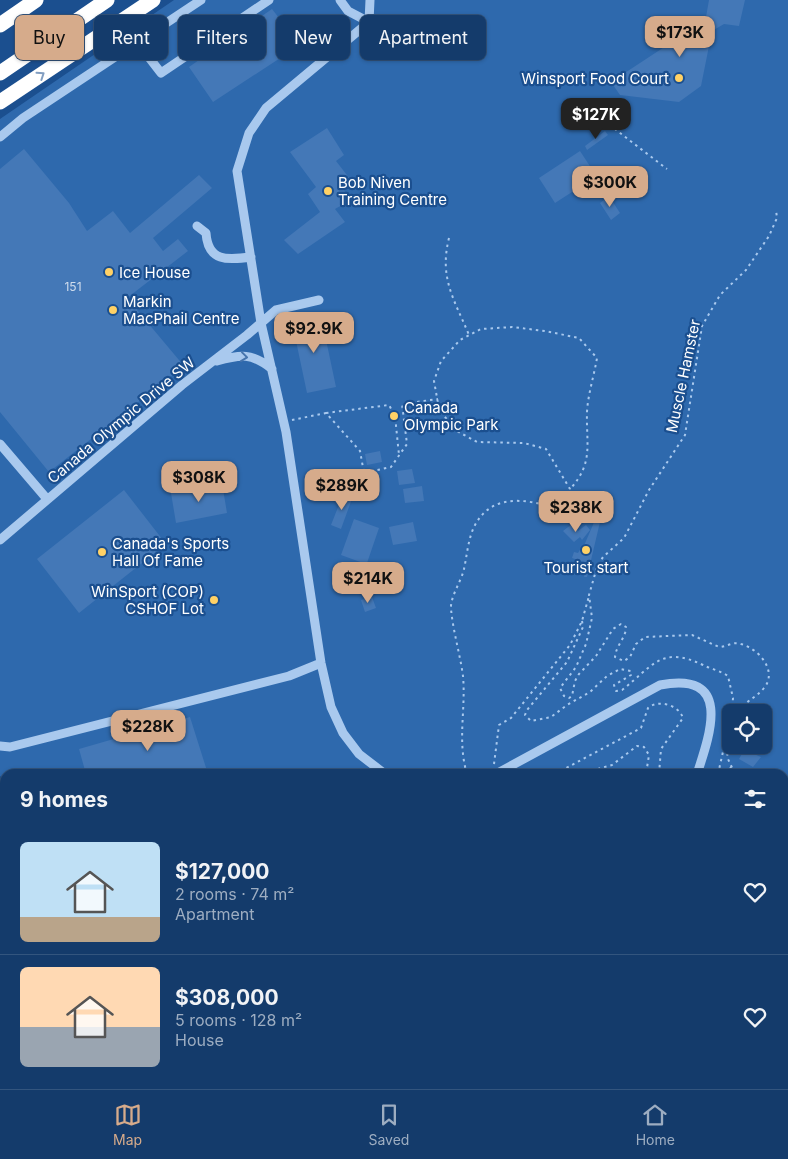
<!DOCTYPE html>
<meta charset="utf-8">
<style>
body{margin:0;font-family:Inter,sans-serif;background:#214673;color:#f1f3f6;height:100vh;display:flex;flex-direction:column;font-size:19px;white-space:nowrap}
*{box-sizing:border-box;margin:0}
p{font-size:16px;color:#9dadc1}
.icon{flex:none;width:28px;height:28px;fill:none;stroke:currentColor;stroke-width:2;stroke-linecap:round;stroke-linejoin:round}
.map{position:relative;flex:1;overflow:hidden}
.sheet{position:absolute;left:0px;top:769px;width:789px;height:321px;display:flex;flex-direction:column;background:#143b6b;border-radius:15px 15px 0 0;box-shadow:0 1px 4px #0004,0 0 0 1px #33557e}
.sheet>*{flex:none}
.top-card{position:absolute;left:15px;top:15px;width:500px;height:45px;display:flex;gap:10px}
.tools{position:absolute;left:722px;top:704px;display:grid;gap:10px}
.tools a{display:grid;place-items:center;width:50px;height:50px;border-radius:8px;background:#143b6b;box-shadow:0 1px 4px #0004,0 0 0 1px #33557e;font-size:25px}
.price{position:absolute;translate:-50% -42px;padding:0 11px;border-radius:10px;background:#d6ab8b;color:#111;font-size:16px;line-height:32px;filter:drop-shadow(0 1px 2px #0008)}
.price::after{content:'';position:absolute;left:50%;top:30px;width:15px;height:11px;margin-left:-8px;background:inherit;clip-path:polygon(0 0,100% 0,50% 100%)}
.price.on{background:#222;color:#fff}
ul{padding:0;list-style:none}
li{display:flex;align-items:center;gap:15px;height:125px;padding:0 20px}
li+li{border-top:1px solid #33557e}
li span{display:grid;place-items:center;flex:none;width:140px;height:100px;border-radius:8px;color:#555}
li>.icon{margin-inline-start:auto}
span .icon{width:60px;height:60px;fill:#fffc;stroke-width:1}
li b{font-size:21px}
h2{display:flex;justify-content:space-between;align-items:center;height:60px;padding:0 20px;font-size:21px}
.chip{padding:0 18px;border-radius:8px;background:#143b6b;box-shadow:0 1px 4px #0004,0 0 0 1px #33557e;font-size:18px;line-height:45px}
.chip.on{background:#d6ab8b;color:#111}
.tabs{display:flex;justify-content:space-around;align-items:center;height:70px;border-top:1px solid #33557e;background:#143b6b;font-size:14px;color:#9dadc1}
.tabs a{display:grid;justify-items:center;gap:2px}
.tabs .on{color:#d6ab8b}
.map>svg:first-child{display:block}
.green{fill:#2e69ad;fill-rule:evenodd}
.building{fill:#4478b7}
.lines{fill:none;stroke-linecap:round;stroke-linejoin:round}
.path{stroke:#a9c9ee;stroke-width:2;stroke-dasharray:2.5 4;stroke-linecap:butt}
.minor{stroke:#a9c9ee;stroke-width:9}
.highway{stroke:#fff;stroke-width:15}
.oneway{stroke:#829ec1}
.oneway2{stroke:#4674ac}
.poi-dot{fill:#ffd166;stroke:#1b4f8f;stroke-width:2}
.labels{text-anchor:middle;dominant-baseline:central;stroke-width:4.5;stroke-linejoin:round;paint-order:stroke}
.number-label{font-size:12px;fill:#d0dded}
.poi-label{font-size:15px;fill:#fff;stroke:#1b4f8f;text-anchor:start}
.street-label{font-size:15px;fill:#fff;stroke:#1b4f8f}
</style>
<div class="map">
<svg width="788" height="1089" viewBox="0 0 788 1089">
<rect width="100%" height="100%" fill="#1b4f8f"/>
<path class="green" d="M174,0H788V1089H752L746,1085H784V774H5V779L0,776V119ZM731,712H764V745H731Z"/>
<path class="building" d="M709,0H745L739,26L724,24L712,31L701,86L679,102L620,95L611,82L675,40L678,23L691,27L706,17Z
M272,9L300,45L213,102L189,67Z
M327,128L344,155L336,161L350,179L341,186L351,200L335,209L345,222L298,254L284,240L320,212L308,194L316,187L290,152Z
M605,131L608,135L587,150L585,146Z
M24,149L69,203L87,231L113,211L130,233L199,175L212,188L153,238L163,251L178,239L188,251L127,298L184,366L49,472L0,412V169Z
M580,151L603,186L592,193L586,183L555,203L539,178Z
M609,196L620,213L611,220L600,203Z
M321,316L336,387L307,393L292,322Z
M380,451L382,462L367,465L365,454Z
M412,469L415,483L399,485L397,471Z
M222,483L227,513L176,523L171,493Z
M422,486L424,501L405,503L403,489Z
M124,490L166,544L79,613L37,559Z
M344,492L353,496L341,529L331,525Z
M354,519L379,528L367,563L373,565L371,570L362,566L363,563L341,555Z
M595,520L600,522L587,577H584L587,563L572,558L574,552L578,553L581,548H583Z
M413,522L417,541L393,545L389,527Z
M572,524L578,531L586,525L590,530L582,540L580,537L574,542L563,531Z
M372,597L376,608L365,612L361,600Z
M190,717L208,774H86L79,749Z
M744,750L761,757L753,767L739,759Z"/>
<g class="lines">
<path class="path" d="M594,113L667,169
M449,238C439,278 454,299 469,335
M326,413L389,405L395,416L399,455
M292,420L326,413L360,451L364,473
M314,484L391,467L407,444L402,404L438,399
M582,621L583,627L567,662L527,710L525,715L531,721L551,717L567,705L590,692L607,676L620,669L631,671V675L614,685L616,691L622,690C653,666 661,645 703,665C711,669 721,671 728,676L733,698L732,712
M739,712C746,700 756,698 764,688C778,671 759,649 741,644C733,641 727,647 719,647L692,635L645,637L636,644L630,657L624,661L615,657C616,645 626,638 626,627L621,624L613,629L596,656L579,674L575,681L572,696L569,698L564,696L560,688L576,667L586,644L592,618L589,595L597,567L603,557L624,538L649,490L685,435L702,326L720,295L746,270L769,236L777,218L776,210
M731,734L727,757L735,774
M494,764L499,725L511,718L570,645L582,621L589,596
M467,774C457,741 466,710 463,676C460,654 453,631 451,609C450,597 461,582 464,569C467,556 468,538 475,525C496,487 538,503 571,512L570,489L546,449L524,443L477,442L455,430L439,409L434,381L441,361L460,340L481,329L512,327L545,331L579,338L597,358C594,376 588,394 587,412C586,444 594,463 570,489
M555,774L641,728L648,708C658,699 679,705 683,718L661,749L659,774
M579,774L612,765L637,746L644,747L649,755L646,774
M718,774L731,716
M727,774L731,767
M784,821L788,824
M784,840L788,850
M784,893L788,887
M784,905L788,901
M784,952L788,950
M784,968L788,962
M784,973H788
M784,999L788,989
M784,1021L788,1018
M784,1066L788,1057
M765,1085L767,1089
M778,1085L779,1089"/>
<path class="minor" d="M340,0L348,11L369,22
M369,22L266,108L249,133L237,171L261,323L286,432L321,663L331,707L343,733L359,754L385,774
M369,22L370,0
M137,42L161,73L269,0
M0,137L23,118L201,0
M197,226L206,233C208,262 227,260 251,257
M217,361C241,354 252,353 272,369
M0,444L47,499
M0,540L182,385L247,335L276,310L319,300
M0,746L10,747L289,676L321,663
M496,774L660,685C732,671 711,732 697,774
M784,925L788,922
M169,1089L172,1085"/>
<path class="highway" d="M0,25L36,0
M0,73L107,0
M0,102L153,0"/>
</g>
<defs><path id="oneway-chevron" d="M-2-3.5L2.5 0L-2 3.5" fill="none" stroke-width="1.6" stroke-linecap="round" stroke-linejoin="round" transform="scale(1.25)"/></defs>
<use class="oneway" href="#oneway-chevron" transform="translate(41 75) rotate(-34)"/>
<use class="oneway2" href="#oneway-chevron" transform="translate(244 357) rotate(7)"/>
<g class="poi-dot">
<circle cx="679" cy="78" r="5"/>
<circle cx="328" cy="191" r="5"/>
<circle cx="109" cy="272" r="5"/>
<circle cx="113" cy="310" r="5"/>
<circle cx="394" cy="416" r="5"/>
<circle cx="586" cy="550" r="5"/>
<circle cx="102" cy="552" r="5"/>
<circle cx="214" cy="600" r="5"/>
</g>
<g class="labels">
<g class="number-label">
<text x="73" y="286">151</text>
</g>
<g class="poi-label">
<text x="669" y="78" text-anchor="end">Winsport Food Court</text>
<text x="338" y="182">Bob Niven<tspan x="338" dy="17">Training Centre</tspan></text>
<text x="119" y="272">Ice House</text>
<text x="123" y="301">Markin<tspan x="123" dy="17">MacPhail Centre</tspan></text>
<text x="404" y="407">Canada<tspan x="404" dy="17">Olympic Park</tspan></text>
<text x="112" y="543">Canada's Sports<tspan x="112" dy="17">Hall Of Fame</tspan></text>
<text x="586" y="567" text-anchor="middle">Tourist start</text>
<text x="204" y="591" text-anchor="end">WinSport (COP)<tspan x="204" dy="17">CSHOF Lot</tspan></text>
</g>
<g class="street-label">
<text transform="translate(683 376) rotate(-78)">Muscle Hamster</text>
<text transform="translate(121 420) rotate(-40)">Canada Olympic Drive SW</text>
</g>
</g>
</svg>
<div class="tools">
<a><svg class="icon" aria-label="locate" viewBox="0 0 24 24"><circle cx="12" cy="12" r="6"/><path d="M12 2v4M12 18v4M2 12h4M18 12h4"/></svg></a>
</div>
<b class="price" style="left:680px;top:58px">$173K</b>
<b class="price on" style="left:596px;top:140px">$127K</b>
<b class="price" style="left:610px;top:208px">$300K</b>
<b class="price" style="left:314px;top:354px">$92.9K</b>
<b class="price" style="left:199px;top:503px">$308K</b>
<b class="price" style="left:342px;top:511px">$289K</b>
<b class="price" style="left:576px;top:533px">$238K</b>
<b class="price" style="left:368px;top:604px">$214K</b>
<b class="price" style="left:148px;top:752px">$228K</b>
<div class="top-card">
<a class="chip on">Buy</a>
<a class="chip">Rent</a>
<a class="chip">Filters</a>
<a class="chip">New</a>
<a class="chip">Apartment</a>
</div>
<section class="sheet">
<h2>9 homes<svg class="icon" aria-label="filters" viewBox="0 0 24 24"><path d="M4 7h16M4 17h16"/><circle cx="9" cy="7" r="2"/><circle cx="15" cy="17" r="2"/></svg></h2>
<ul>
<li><span style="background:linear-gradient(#bfe0f5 75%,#b9a48a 0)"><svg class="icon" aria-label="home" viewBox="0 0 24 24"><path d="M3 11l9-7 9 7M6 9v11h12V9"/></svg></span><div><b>$127,000</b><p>2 rooms · 74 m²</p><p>Apartment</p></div><svg class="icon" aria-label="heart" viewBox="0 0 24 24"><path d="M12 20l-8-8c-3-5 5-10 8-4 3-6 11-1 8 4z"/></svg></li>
<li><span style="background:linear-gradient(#ffd9b3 60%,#9aa5b1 0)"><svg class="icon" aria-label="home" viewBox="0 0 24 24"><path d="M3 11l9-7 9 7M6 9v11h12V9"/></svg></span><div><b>$308,000</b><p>5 rooms · 128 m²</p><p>House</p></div><svg class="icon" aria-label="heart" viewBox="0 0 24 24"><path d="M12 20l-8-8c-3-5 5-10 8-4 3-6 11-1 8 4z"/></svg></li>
</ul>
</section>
</div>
<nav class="tabs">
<a class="on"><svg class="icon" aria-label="map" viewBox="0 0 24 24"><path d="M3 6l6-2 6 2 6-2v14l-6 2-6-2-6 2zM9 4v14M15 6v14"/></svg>Map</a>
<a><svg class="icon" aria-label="saved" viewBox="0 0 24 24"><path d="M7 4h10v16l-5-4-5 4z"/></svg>Saved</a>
<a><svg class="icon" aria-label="home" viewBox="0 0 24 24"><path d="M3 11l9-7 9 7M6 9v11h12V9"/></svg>Home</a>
</nav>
